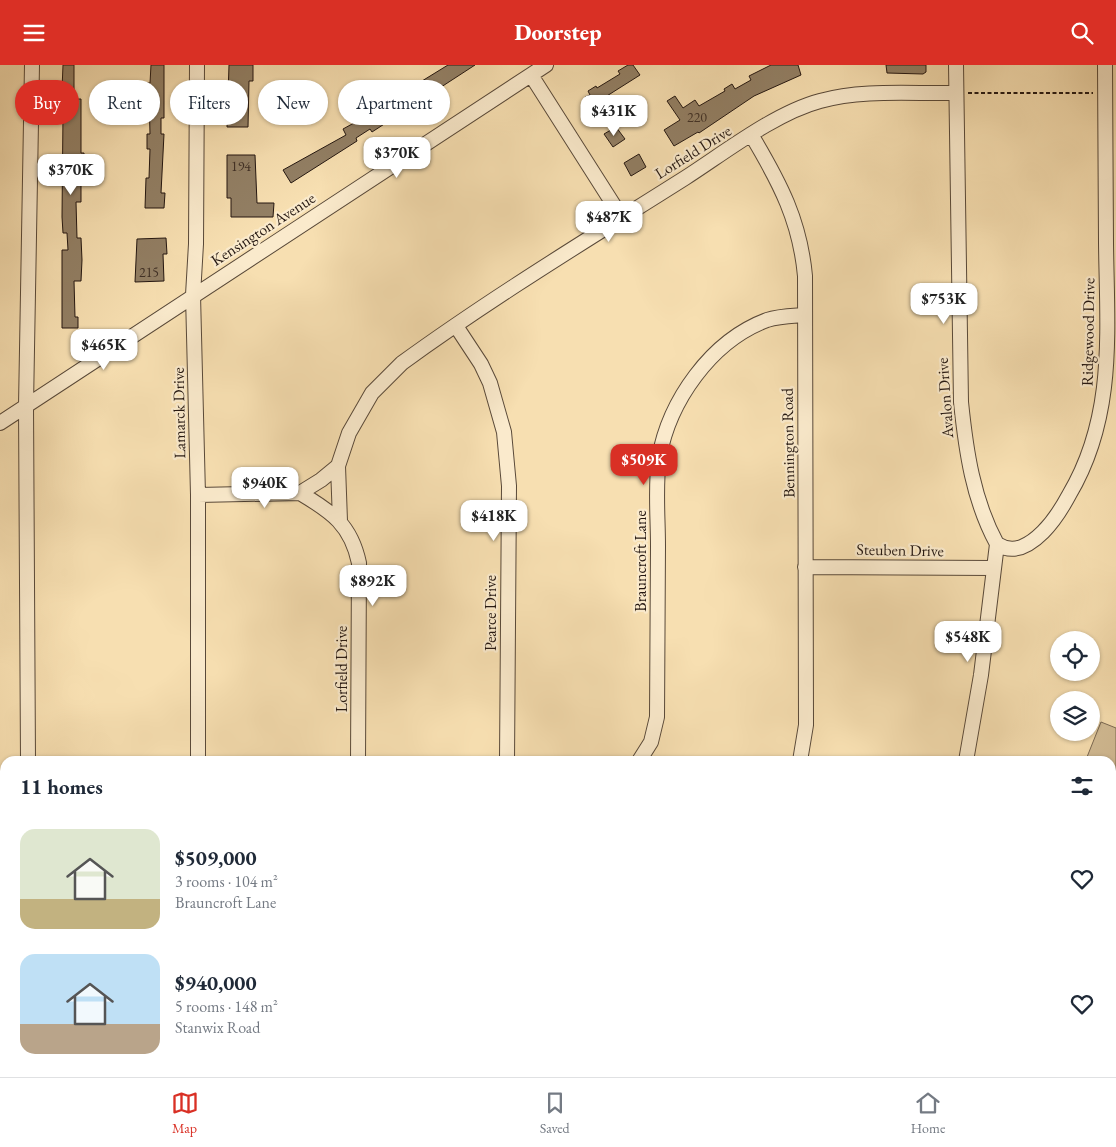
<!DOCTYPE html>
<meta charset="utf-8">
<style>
body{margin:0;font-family:"EB Garamond",serif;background:#f2f2f3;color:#1f2937;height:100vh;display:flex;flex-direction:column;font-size:19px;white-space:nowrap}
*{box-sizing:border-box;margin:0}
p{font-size:16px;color:#747a83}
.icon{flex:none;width:28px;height:28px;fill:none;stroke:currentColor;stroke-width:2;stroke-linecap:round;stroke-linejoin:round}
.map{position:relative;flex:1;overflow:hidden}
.side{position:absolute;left:0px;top:691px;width:1116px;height:321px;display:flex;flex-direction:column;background:#fff;border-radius:15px 15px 0 0;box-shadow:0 1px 4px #0004}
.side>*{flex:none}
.banner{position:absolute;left:15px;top:15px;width:500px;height:45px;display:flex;gap:10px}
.fabs{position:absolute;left:1050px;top:566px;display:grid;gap:10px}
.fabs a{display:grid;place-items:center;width:50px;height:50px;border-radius:50%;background:#fff;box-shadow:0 1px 4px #0004;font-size:25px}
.price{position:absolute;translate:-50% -42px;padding:0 11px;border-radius:10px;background:#fff;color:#222;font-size:16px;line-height:32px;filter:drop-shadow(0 1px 2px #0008)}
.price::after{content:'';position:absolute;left:50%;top:30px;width:15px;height:11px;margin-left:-8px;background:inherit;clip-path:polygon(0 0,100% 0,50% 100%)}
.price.current{background:#d93025;color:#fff}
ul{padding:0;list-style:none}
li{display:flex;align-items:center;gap:15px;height:125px;padding:0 20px}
li span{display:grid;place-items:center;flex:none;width:140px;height:100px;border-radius:15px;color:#555}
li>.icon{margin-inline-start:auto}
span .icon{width:60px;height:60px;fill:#fffc;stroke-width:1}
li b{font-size:21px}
h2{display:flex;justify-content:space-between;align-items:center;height:60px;padding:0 20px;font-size:21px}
.tag{padding:0 18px;border-radius:22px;background:#fff;box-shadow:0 1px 4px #0004;font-size:18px;line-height:45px}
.tag.current{background:#d93025;color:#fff}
header{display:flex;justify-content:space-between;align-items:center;height:65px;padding:0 20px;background:#d93025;color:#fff;font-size:22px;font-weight:800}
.dock{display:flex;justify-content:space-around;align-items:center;height:70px;border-top:1px solid #e0e1e3;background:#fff;font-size:14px;color:#747a83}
.dock a{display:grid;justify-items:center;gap:2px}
.dock .current{color:#d93025}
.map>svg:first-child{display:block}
.green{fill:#d3bd96;stroke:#7c6a54}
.building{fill:#927f64;stroke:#241711}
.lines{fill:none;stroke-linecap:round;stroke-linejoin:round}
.minor-casing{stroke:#594939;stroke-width:16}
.path{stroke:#241711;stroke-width:2;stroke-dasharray:4 2.5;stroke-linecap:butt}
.minor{stroke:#faeacc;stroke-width:14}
.labels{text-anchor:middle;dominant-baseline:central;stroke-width:4.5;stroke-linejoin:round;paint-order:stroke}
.number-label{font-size:14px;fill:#403126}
.street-label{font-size:16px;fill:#241711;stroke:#faeacc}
</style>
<header><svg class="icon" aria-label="menu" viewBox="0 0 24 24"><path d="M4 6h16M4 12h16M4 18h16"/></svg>Doorstep<svg class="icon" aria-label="search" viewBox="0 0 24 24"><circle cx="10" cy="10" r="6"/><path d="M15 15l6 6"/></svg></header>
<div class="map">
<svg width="1116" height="1012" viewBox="0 0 1116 1012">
<rect width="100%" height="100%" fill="#f7dfb1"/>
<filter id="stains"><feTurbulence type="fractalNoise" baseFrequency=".004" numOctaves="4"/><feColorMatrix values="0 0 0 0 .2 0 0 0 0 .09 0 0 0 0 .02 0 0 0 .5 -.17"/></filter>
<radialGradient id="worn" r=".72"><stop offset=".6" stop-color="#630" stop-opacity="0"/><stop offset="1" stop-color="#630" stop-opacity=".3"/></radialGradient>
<path class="green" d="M1101,657L1116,663V1012H686V1008H1111V814L1115,802L1111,798V696H1089L1087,692Z"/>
<path class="building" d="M63,0H74V34H81V88H84V97H77V120H81V137H76L77,173H81L82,195L81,216H74L75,252H78V263H62V185H68L67,168H63L62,152L63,49H61Z
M151,0H164V53H161V69H164L161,128H165L164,143H145L146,113H149L150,84H147V69H150L149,31H146V18H150Z
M229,0H253V16H249L248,62H227Z
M448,0H475L372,67L370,64L356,73L357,76L291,118L283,105L346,70L343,64L374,47L375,49L411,27L424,19L422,16Z
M628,0H633L640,10L591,41L585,32L590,30L588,26L596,21L597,23L620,9L618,6Z
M771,0H798L801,10L754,31L699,68L698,67L674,81L664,65L680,55L667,36L675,31L683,43L695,35L699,41L725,26L724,24L732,19L735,24L751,15L749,11Z
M886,0H926V7L923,9L887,8Z
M616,62L625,74L613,82L604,69Z
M639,89L646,102L631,111L624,98Z
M227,90H255L257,138H274L273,152H231V133H227Z
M166,173L167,189H163L164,216L135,217L137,174Z"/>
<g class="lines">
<g class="minor-casing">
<path id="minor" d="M197,0L196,179L193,230L198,430V696
M956,0L961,337C966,386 973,435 997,479
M531,10L622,153
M752,71C780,118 800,156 805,211L806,660L800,696
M456,261L481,299L490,318L504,367L509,421L507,696
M0,358L546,0
M338,401L340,456
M300,428C332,447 351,460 359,498L358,696
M198,430L300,428L321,415L338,401L349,368L372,328L402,298C493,232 590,173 685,113C724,88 775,48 820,36C863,24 911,29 956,28
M997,479C1014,490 1030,480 1043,467C1054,456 1062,443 1069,430C1116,351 1107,266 1106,178C1106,119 1105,59 1105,0
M805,502L994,503
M28,696L26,341L32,0
M639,696L651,677L657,652C657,595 658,538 658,481C658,452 655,422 659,393C669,336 711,276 767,255C779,251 792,251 805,250
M966,696L981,610L997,479
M29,1008V1012
M199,1008V1012
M1033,1008L1057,1009
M363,1012L364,1008
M954,1012L955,1008
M1057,1012V1009L1116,1008"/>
</g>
<path class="path" d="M968,28H1093"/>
<use href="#minor" class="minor"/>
</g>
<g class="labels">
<g class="number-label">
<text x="697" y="52">220</text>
<text x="241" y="101">194</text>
<text x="149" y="207">215</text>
</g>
<g class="street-label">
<text transform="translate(693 87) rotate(-32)">Lorfield Drive</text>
<text transform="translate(263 164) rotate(-33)">Kensington Avenue</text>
<text transform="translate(1088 267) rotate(-89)">Ridgewood Drive</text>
<text transform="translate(945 333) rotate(-94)">Avalon Drive</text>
<text transform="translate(179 348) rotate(-91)">Lamarck Drive</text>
<text transform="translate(788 378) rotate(-91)">Bennington Road</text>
<text transform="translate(900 485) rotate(1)">Steuben Drive</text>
<text transform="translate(640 496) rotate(-90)">Brauncroft Lane</text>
<text transform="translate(490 548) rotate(-90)">Pearce Drive</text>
<text transform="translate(341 604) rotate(-90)">Lorfield Drive</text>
</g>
</g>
<rect width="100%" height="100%" filter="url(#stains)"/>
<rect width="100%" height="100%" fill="url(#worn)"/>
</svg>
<div class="fabs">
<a><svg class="icon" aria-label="locate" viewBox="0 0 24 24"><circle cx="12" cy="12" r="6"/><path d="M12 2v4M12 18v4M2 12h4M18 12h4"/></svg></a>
<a><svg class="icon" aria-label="layers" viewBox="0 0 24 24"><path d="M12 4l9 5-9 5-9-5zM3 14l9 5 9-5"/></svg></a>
</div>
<b class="price" style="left:614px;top:72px">$431K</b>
<b class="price" style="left:397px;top:114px">$370K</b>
<b class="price" style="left:71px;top:131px">$370K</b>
<b class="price" style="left:609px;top:178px">$487K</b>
<b class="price" style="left:944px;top:260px">$753K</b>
<b class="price" style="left:104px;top:306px">$465K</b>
<b class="price current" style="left:644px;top:421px">$509K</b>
<b class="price" style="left:265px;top:444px">$940K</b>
<b class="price" style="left:494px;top:477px">$418K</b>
<b class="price" style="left:373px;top:542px">$892K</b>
<b class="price" style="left:968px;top:598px">$548K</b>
<div class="banner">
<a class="tag current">Buy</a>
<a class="tag">Rent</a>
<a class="tag">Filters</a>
<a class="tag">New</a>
<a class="tag">Apartment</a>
</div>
<section class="side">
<h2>11 homes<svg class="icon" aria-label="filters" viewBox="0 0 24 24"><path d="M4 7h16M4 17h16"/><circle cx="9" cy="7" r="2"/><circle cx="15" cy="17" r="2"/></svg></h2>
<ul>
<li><span style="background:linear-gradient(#dfe7d0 70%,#c2b280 0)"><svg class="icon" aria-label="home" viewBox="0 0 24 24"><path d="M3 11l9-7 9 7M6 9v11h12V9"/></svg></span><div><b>$509,000</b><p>3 rooms · 104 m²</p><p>Brauncroft Lane</p></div><svg class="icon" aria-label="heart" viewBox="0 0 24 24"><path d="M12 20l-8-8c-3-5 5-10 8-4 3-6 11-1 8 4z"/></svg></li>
<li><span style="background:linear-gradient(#bfe0f5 70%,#b9a48a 0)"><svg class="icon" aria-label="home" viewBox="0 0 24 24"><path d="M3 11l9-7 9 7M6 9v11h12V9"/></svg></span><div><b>$940,000</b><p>5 rooms · 148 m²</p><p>Stanwix Road</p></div><svg class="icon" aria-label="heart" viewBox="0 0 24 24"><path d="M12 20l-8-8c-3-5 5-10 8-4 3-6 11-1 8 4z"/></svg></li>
</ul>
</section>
</div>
<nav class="dock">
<a class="current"><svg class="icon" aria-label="map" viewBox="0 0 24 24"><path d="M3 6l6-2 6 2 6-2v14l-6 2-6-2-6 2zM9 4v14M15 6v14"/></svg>Map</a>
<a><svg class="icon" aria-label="saved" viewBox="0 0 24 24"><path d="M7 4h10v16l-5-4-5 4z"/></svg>Saved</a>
<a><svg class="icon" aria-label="home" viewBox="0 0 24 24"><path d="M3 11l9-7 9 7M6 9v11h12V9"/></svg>Home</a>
</nav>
